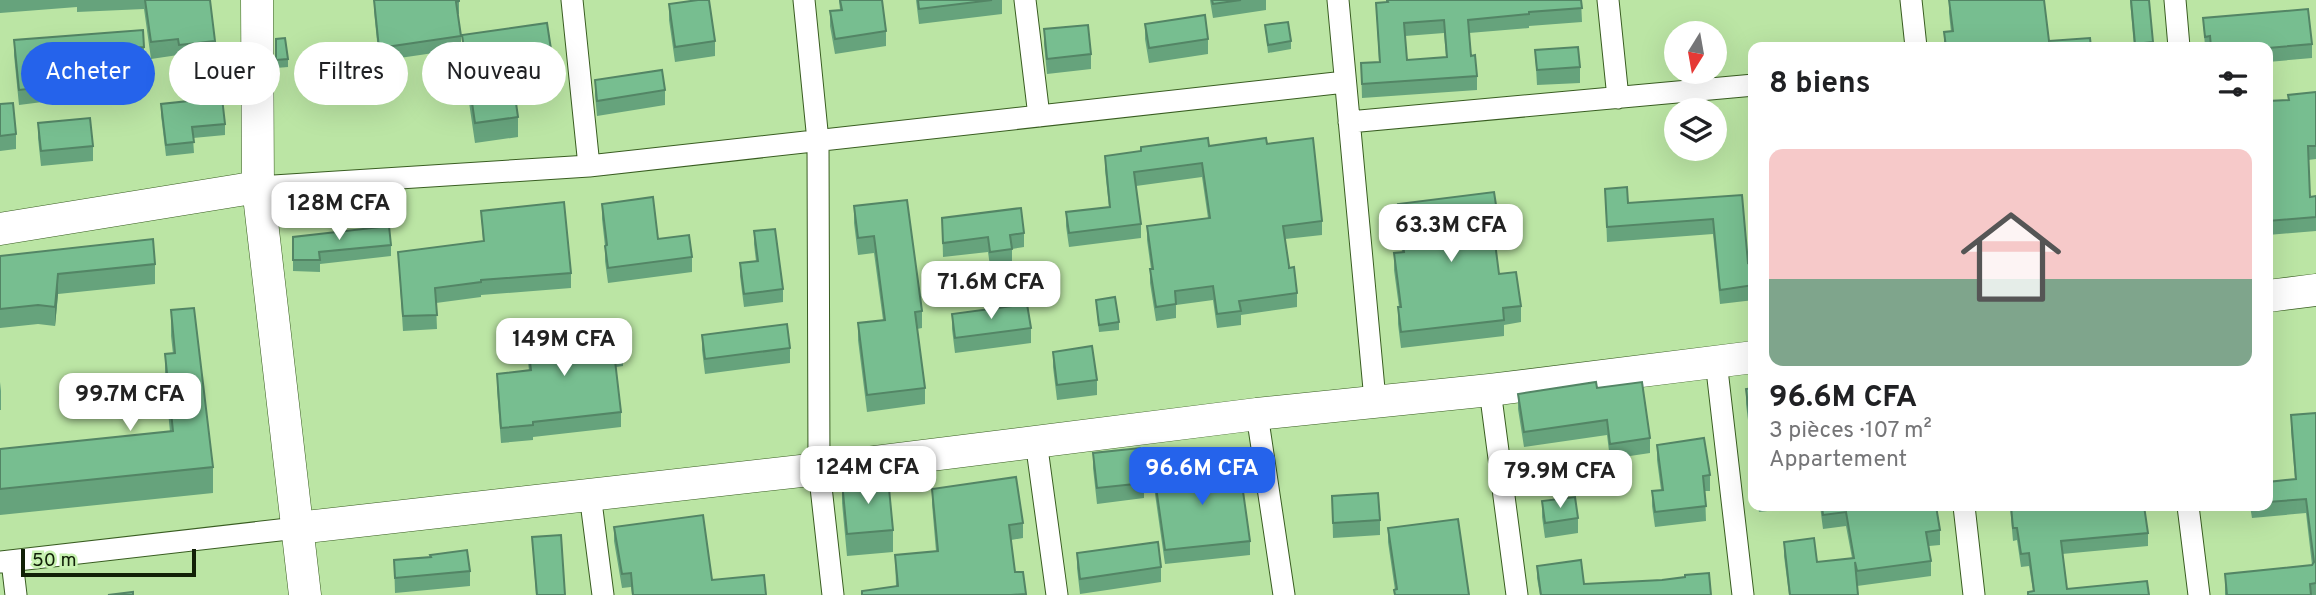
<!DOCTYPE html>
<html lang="fr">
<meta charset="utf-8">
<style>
body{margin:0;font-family:Overpass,sans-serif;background:#f2f2f2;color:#202124;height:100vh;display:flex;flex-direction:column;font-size:26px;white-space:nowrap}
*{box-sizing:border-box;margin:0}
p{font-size:23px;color:#757577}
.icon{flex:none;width:38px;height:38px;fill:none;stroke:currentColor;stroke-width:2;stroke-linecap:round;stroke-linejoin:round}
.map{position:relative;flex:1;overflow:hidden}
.panel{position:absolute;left:1748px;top:42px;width:525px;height:469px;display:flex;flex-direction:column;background:#fff;border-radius:14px;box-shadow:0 7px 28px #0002}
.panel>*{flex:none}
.hud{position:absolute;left:21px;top:42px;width:665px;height:63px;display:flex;gap:14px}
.needle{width:46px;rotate:191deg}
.tools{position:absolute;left:1664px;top:21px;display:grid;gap:14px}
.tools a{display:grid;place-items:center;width:63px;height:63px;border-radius:50%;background:#fff;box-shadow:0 7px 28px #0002;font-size:35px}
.scale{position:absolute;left:21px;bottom:18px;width:175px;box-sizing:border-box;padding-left:7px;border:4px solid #112007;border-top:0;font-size:19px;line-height:24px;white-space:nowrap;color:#112007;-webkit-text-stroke:5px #c8f2b1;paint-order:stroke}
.price{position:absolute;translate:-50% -60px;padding:0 16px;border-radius:14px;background:#fff;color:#222;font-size:23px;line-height:46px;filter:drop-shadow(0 2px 4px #0008)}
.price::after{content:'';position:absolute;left:50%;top:42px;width:21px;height:16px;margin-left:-10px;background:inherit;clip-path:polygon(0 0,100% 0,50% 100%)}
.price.on{background:#2563eb;color:#fff}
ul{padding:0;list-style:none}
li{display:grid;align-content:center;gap:14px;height:371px;padding:0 21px}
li+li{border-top:2px solid #e0e0e0}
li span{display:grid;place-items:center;height:217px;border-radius:14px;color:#555}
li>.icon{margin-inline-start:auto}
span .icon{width:126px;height:126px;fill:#fffc;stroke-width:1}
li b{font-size:30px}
h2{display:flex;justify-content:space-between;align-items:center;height:84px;padding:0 21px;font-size:30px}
.tag{padding:0 24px;border-radius:32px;background:#fff;box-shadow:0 7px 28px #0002;font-size:24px;line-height:63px}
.tag.on{background:#2563eb;color:#fff}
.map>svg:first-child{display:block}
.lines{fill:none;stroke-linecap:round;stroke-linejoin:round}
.street-casing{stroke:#395d21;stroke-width:23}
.secondary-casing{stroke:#395d21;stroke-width:33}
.street{stroke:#fff;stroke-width:21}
.secondary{stroke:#fff;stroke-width:32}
.wall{fill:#66a37c;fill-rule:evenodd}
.shaded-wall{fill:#538565}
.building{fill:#77be90;stroke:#538565;stroke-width:2;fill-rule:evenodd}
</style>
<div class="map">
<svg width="2316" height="595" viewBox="0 0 2316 595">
<rect width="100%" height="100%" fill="#bbe5a4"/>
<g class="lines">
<g class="street-casing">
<path id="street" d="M572,0L589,166
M804,0L818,141L819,469L833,595
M1025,0L1039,116
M1338,0L1375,400
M1608,0L1618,98
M1911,0L1916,47
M2175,0L2179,47
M1349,122L1754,85
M258,187L589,166L1345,82
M1716,361L1743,595
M1490,390L1517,595
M1257,414L1284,595
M1036,441L1057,595
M590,494L603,595
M1964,506L1974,595
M2188,506L2199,595
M12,561L16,595
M0,562L297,528"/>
</g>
<g class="secondary-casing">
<path id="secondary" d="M257,0L258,187L305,595
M0,229L258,187
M2268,296L2316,290
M297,528L819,469L1257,414L1490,390L1754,357"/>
</g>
<use href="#street" class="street"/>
<use href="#secondary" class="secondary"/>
</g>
<path class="wall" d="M0,0H210L215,41V57L179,62L178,55L151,59L144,9L77,12V7L0,13Z
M374,0H459V14H458L461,36V49L379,61L374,11Z
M839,0H882L886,31V46L835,54L830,26V11L840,10Z
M916,0H1002V14L919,24Z
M1210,0H1266V10L1213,18Z
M1386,0H1581L1582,22L1529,26V28L1469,33L1471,56L1477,76V90L1362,98L1361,63L1379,62L1376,3L1386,2ZM1444,33L1446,57L1407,60L1405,36Z
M1949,0L2049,41L2091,47H1944V32H1951L1949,13Z
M2130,0H2149L2153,47H2134Z
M669,4L715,41V56L675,62L669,20Z
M2203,18L2312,44V58L2268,62V47H2205Z
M1145,24L1208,39V54L1149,63L1145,39Z
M1265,25L1291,41V49L1268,53Z
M1044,29L1091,54V69L1047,74L1044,44Z
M462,35L554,69V89L515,95L518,117V137L475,143L462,55Z
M276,39L288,59V67L276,68Z
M14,40L144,47V61L110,64L111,88L81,91V97L19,105L14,55Z
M1535,50L1580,67V83L1537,85Z
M595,80L665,90V105L597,116L595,95Z
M197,92L225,124V135L193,138L194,153L166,156L161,115V104L197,100Z
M2316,92V159L2308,160L2310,197L2316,196V231L2268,235V101L2288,100V95Z
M0,104L16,134V149L0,151Z
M38,123L93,146V161L41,166L38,138Z
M1267,144L1322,221V235L1285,239L1289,268L1297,293V307L1241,315V325L1217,328L1213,300L1176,305V318L1156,321L1150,283V269H1151L1147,240V226L1208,218L1202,177L1136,186L1141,224V238L1069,247L1066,226V212L1109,207L1105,170V156L1209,146Z
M1605,189L1628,203L1742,195L1748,263L1754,262V300L1720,304L1713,234L1607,242Z
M907,200L922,311V328L917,329L925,388V404L867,412L858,340V323L883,320L874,253L858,255L854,223V206Z
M602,204L658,239L692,257V272L608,283L605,261V246L602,219Z
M1398,204L1498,218V235H1494L1499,274L1521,306V322L1504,325V336L1401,348L1398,324V307H1399L1394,270V253L1402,252L1398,221Z
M481,211L571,273V288L481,295V297L436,303L437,329L403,331L398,252L483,241Z
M942,218L1024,233V247L1012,249V263L990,266L988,252L943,257Z
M754,231L783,289V302L744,307L740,276V263L756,261L754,244Z
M293,237L391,245V256L320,264V272L293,271Z
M0,256L155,264V284L58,294L55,326L38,324L0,328Z
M1096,300L1119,322V330L1099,332Z
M171,310L213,467V493L0,515V449L170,432L165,380V354H173L171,336Z
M952,314L1031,328V343L955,353L952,329Z
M702,335L790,348V363L705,374L702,350Z
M527,339L623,351V366L616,367L621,412V427L533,437V440L501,443L497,389V374L529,370L527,354Z
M1053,352L1097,380V395L1057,400L1053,367Z
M0,382L1,391V410H0Z
M1597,388L1650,438V453L1610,459L1607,435L1524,447L1518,409V394Z
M1754,388V468L1746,404V389Z
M2316,413V595H2225V574L2312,565L2306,513L2252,518L2250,506H2268V482L2295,480L2291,430V415Z
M1657,445L1710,475V491H1705L1706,521L1655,527L1652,506V491L1661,490L1657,460Z
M1093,453L1144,483V498L1097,504L1093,468Z
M1203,468L1250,541V555L1165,564L1154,487V473Z
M842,482L893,530V552L847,556L842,503Z
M932,489L1023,523V538L1011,540L1015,572H1023L1026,595H862V591L896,586L895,555L936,551L932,504Z
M1332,496L1380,520V535L1333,538Z
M1542,501L1578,518V533L1545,538L1542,517Z
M1758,506H1809L1759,512Z
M1820,506H1936L1940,530V545L1929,546L1931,561V576L1857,586L1858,595H1789L1784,556V542L1817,562L1852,558L1846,526L1823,529Z
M2010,506H2144L2148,533V546L2062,554L2067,589L2149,595L2033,591L2029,566L2021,567L2017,540L2013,541Z
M614,527L712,580L766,595H632L631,587L622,588L614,541Z
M1388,528L1469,595H1394L1395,590L1388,542Z
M532,537L565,595H536Z
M1077,553L1161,567V582L1080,594L1077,568Z
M394,560L470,571V586L395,593Z
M1537,566L1584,584L1711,595H1540L1537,578Z"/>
<path class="shaded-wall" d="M58,274V294L55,326V307Z"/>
<path class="building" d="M145,0H210L215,41L179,45L178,39L151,42Z
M374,0H459V1L456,2L461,36L379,48Z
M698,0H709L715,41L675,47L669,4Z
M840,0H882L886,31L835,39L830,11L842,10Z
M918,0H992L919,9Z
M1212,0H1241L1213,4Z
M1387,0H1581L1582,8L1529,12V14L1468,20L1471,56L1475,55L1477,76L1362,84L1361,63L1380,62L1376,3L1388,2ZM1444,20L1447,57L1407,60L1404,23Z
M1949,0H2044L2049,41L2090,38L2091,47H1946L1944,32L1953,31Z
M2131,0H2149L2153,42L2135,44Z
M2308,9L2312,44L2268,48L2211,47L2210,36L2205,37L2203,18Z
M1205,15L1208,39L1149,48L1145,24Z
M1288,22L1291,41L1268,45L1265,25Z
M547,23L554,69L512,75L518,117L475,123L462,35Z
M1088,25L1091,54L1047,59L1044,29Z
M143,30L144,47L109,50L111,74L80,77L81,83L19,90L14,40Z
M285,38L288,59L276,60V39Z
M1578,47L1580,67L1537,70L1535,50Z
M662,70L665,90L597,101L595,80Z
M221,89L225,124L192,127L194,142L166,145L161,104L198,100L197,92Z
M2316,92V146H2308L2310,197L2316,196V217L2268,221V101L2289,100L2288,95Z
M13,103L16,134L0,136V104Z
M90,118L93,146L41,151L38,123Z
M1208,138L1209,146L1266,138L1267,144L1313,138L1322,221L1283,226L1289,266V268L1294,267L1297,293L1239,301L1241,311L1217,314L1213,286L1175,291L1176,304L1156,307L1150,269H1153L1147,226L1210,218L1202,163L1134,172L1141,224L1069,233L1066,212L1110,207L1105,156L1141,151V147Z
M1627,187L1628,203L1742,195L1748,263L1754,262V285L1720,290L1713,219L1607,227L1605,189Z
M1494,192L1498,218L1492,219L1499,274L1516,272L1521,306L1503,308L1504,320L1401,332L1398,307H1401L1394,253L1404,252L1398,204Z
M653,197L658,239L689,235L692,257L608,268L605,246L607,245L602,204Z
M907,200L922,311L915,312L925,388L867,395L858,323L885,320L874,236L858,238L854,206Z
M564,202L571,273L481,280V282L435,288L437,315L403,316L398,252L484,241L481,211Z
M1021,208L1024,233L1010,235L1012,249L990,252L988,237L943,243L942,218Z
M389,226L391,245L319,252L320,260H293V237Z
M775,229L783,289L744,294L740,263L758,261L754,231Z
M153,239L155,264L58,274L55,307L38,305L0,309V256Z
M1115,297L1119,322L1099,325L1096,300Z
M1027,304L1031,328L955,338L952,314Z
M194,308L213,467L0,489V449L173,431L165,354L175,353L171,310Z
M787,324L790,348L705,359L702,335Z
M620,325L623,351L614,352L621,412L533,422V425L501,428L497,374L531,370L527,339L552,336V333Z
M1092,346L1097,380L1057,385L1053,352Z
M1596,382L1597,388L1642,382L1650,438L1610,444L1607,420L1524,432L1518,394Z
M1754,388V453L1746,389Z
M2316,413V583L2310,584L2311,595H2227L2225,574L2312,565L2314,562L2306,499L2268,502V482L2296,479L2291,415Z
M1704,438L1710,475L1703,476L1706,506L1655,512L1652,491L1663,490L1657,445Z
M1140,448L1144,483L1097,488L1093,453Z
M1239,463L1250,541L1165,550L1154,473L1204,468L1203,466Z
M1016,477L1023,523L1009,525L1015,572H1023L1026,594L1011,595H862V591L898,586L895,555L938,551L932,489Z
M888,478L893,530L847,534L842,482Z
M1378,493L1380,520L1333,523L1332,496Z
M1575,497L1578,518L1545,523L1542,501Z
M1822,506H1936L1940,530L1926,532L1931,561L1857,571L1855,562L1858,595H1790L1784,542L1814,538L1817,562L1854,558L1846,512L1823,515Z
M2011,506H2144L2148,533L2061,541L2067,589L2147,581L2149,595H2028V592L2034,591L2029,553L2021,554L2017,528H2013Z
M703,515L712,580L764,575L766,595H633L631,573L622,574L614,527Z
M1458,519L1469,595H1395L1394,590L1397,589L1388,528Z
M561,535L565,595H537L532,537Z
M1158,542L1161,567L1080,579L1077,553Z
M467,550L470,571L395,578L394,560L431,557L430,555Z
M1581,560L1584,584L1662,580L1685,577V575L1709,573L1711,595H1541L1537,566Z
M133,592V595H108Z"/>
</svg>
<div class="tools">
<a><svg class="needle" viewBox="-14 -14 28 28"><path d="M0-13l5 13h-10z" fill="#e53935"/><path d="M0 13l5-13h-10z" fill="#757577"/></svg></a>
<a><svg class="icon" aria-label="layers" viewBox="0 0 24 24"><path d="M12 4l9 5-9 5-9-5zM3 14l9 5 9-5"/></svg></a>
</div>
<div class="scale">50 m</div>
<b class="price" style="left:339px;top:242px">128M CFA</b>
<b class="price" style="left:1451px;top:264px">63.3M CFA</b>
<b class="price" style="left:991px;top:321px">71.6M CFA</b>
<b class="price" style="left:564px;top:378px">149M CFA</b>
<b class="price" style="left:130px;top:433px">99.7M CFA</b>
<b class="price" style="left:868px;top:506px">124M CFA</b>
<b class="price on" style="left:1202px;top:507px">96.6M CFA</b>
<b class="price" style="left:1560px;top:510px">79.9M CFA</b>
<div class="hud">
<a class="tag on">Acheter</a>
<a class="tag">Louer</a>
<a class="tag">Filtres</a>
<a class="tag">Nouveau</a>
</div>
<section class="panel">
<h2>8 biens<svg class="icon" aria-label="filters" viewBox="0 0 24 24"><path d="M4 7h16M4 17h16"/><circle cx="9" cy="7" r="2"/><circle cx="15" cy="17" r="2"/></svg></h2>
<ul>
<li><span style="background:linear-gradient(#f6c9c9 60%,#7fa58c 0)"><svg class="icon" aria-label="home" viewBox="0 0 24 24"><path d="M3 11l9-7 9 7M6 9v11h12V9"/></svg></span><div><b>96.6M CFA</b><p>3 pièces · 107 m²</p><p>Appartement</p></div></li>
</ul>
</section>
</div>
